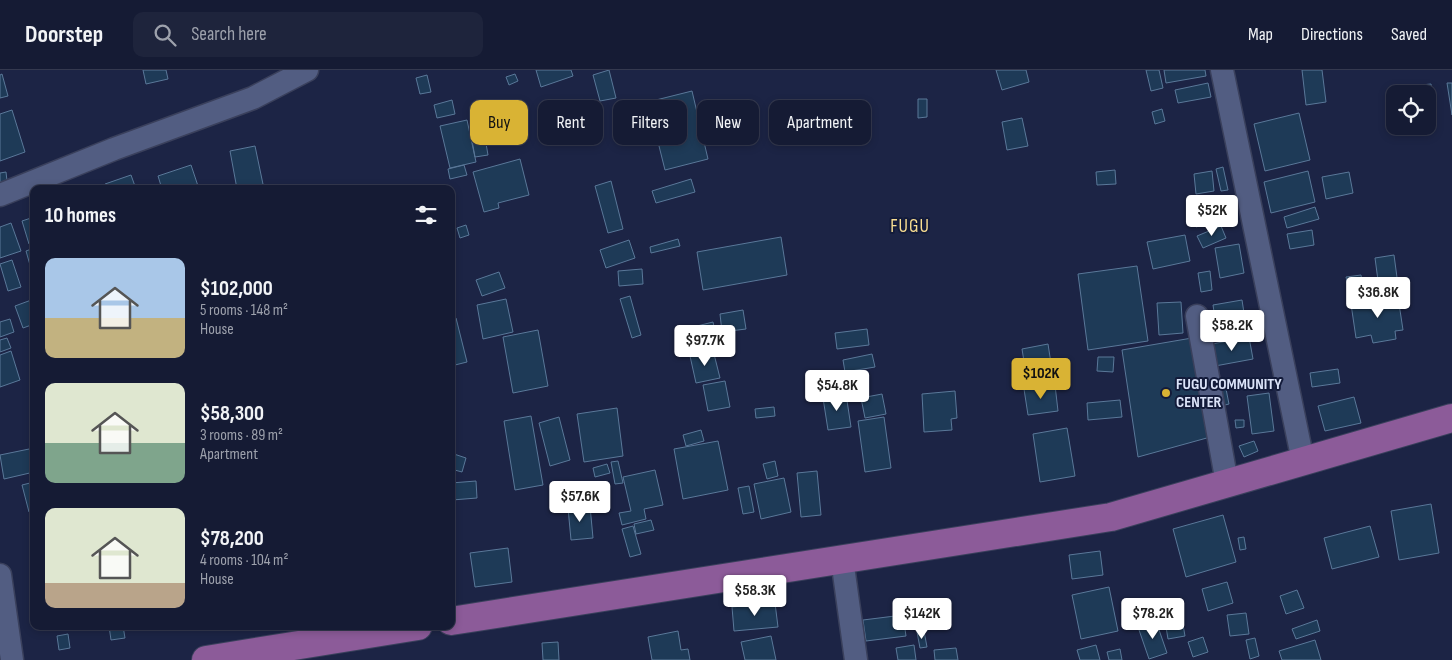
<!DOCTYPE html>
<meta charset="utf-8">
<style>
body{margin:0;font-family:"Sofia Sans Condensed",sans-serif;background:#1e243c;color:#f1f3f6;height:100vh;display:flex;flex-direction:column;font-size:19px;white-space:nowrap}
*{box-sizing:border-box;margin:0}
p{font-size:16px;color:#9da1ac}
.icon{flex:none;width:28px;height:28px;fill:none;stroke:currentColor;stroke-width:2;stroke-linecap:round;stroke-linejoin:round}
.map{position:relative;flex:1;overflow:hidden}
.sheet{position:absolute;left:30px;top:115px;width:425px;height:445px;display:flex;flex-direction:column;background:#151b34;border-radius:10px;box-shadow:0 2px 8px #0003,0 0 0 1px #34394f}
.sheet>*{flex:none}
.guide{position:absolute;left:470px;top:30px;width:475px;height:45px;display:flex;gap:10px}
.buttons{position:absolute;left:1386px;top:15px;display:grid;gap:10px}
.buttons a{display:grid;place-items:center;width:50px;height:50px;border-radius:10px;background:#151b34;box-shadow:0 2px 8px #0003,0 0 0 1px #34394f;font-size:25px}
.price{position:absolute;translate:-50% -42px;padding:0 11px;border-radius:5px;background:#fff;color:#222;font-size:16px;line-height:32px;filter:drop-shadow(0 1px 2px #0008)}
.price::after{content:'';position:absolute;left:50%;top:30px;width:15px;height:11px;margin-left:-8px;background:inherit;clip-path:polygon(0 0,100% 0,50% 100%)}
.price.on{background:#d9b334;color:#111}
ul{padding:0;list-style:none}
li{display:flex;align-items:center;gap:15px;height:125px;padding:0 15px}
li span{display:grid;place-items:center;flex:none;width:140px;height:100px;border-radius:10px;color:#555}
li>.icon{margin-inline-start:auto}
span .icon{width:60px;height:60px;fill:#fffc;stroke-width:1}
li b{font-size:21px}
h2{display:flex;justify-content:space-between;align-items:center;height:60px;padding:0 15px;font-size:21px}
.chip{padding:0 18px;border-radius:10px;background:#151b34;box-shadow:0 2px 8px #0003,0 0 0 1px #34394f;font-size:18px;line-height:45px}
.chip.on{background:#d9b334;color:#111}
header{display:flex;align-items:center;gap:30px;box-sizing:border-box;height:70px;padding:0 25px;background:#151b34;border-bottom:1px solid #34394f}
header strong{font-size:24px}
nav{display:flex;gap:28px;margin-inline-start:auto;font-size:18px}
.search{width:350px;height:45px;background:#1e243c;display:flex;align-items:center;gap:12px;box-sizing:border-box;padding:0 18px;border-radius:10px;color:#9da1ac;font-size:19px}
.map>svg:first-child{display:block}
.building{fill:#1e3a57;stroke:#5a7899}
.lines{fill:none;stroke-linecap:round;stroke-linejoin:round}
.minor-casing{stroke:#3a405c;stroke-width:25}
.major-casing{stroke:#3a405c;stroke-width:30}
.minor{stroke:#525d82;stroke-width:22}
.major{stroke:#8c5b99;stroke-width:28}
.poi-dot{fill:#d9b334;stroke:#131b3a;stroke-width:2}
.labels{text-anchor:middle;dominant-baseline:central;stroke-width:4;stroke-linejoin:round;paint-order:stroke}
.poi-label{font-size:16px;font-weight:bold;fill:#dce4f9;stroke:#131b3a;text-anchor:start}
.quarter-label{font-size:19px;letter-spacing:1px;fill:#f9de92;stroke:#131b3a}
</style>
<header>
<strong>Doorstep</strong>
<div class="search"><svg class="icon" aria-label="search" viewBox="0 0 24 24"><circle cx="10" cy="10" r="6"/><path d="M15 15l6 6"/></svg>Search here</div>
<nav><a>Map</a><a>Directions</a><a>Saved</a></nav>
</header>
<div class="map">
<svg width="1452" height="590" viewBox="0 0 1452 590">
<rect width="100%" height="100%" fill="#1c2445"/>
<path class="building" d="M143,0H166L168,9L146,14Z
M536,0H571L573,6L541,17Z
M609,0L616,28L600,31L593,5Z
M996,0H1026L1029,12L1002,20Z
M1146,0H1159L1163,18L1151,21Z
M1164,0H1205L1206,6L1166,13Z
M1302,0H1322L1326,32L1306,35Z
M2,4L8,26L0,28V5Z
M515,4L518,11L509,15L506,7Z
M427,5L431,22L420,24L416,8Z
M1208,13L1211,27L1178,33L1175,20Z
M1447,13H1452V45Z
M1431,14L1433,28H1428V24H1411V16Z
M692,21L708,89L665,100L648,32Z
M918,29H927V47L918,48Z
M452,30L455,44L437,48L434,35Z
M501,34L503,42L492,45L489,37Z
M1162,39L1165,51L1155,54L1152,42Z
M12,40L25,82L0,91V44Z
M1299,43L1310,90L1265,101L1254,54Z
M1022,48L1028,76L1007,80L1002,52Z
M467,50L476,92L450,98L440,56Z
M512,53L515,71L498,75L494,56Z
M484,62L488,85L475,87L471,65Z
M255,76L264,119H237L230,81Z
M520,89L529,125L498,133L499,138L484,142L473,102Z
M191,95L199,119H162L158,106Z
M464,95L467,105L450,109L448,99Z
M1223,97L1228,120L1221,121L1216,99Z
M1115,100L1116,114L1097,115L1096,102Z
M1212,101L1214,121L1196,124L1194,104Z
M1308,101L1315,132L1271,143L1264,112Z
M6,102L7,111L0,112V103Z
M1349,102L1353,123L1326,129L1322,107Z
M131,105L136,119H106L105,114Z
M691,109L695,122L656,133L652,121Z
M611,111L623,159L608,163L595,116Z
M1227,131L1231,147L1196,157L1191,141Z
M1315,137L1319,149L1287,158L1284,147Z
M34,147V172L29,174L22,151Z
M11,153L21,181L0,188V157Z
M466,155L469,165L460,168L457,158Z
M1221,156L1226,168L1203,178L1197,166Z
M1312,160L1314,175L1290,179L1287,164Z
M1185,165L1190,191L1153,199L1147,172Z
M781,167L787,205L703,220L697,182Z
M678,169L680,176L651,183L650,177Z
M629,170L635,188L606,198L600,180Z
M1239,174L1244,203L1220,208L1215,178Z
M34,178V193L30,195L26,181Z
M1394,185L1398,215L1379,218L1375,188Z
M12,190L21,217L8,221L0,194Z
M1137,196L1148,271L1088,280L1078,204Z
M642,199L643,214L619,216L618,201Z
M1210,201L1212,220L1201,222L1198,203Z
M499,202L505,218L482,226L476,210Z
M1361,205L1363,218L1349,221L1346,207Z
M630,226L641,265L632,268L620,229Z
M1398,227L1403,260L1395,261L1396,269L1373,273L1371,265L1356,268L1351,234Z
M34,229V254L23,258L15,236Z
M506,229L513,262L483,269L477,235Z
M1242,230L1246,256L1217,261L1213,235Z
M1181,232L1183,263L1159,265L1157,233Z
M743,240L746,259L722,262L720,244Z
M456,248L467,292L451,296V250Z
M10,249L14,262L0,267V252Z
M713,252L716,265L684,273L681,260Z
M867,259L869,275L837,279L835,263Z
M538,260L548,316L513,323L503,267Z
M1249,267L1253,289L1215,296L1212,274Z
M7,268L11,278L0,282V270Z
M1192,268L1214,366L1138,387L1122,280Z
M1048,274L1052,300L1026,304L1022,279Z
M713,280L720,308L696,313L690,286Z
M11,281L20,310L0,317V285Z
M872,284L875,297L845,302L843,290Z
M1098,287H1114L1113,302L1097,301Z
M1338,299L1340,313L1312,317L1310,303Z
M725,311L730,337L708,341L703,315Z
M1055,315L1058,341L1028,345L1024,319Z
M1226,319L1229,334L1221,336L1219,320Z
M955,321L957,348L951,349L952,360L924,362L922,324Z
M1269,323L1274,361L1252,364L1247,326Z
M846,324L851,357L828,360L823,328Z
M882,324L886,344L865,348L861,328Z
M1354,327L1361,353L1325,361L1318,336Z
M1120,330L1122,347L1088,350L1087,333Z
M774,337L775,346L756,348L755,339Z
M617,338L623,386L584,392L577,344Z
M531,346L543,415L515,420L504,351Z
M559,347L570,390L550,396L539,353Z
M884,347L891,398L865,402L858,351Z
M1235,350H1244V357L1236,358Z
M1067,358L1075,406L1040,412L1033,364Z
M701,360L704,371L686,376L683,365Z
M718,371L728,420L683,429L674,379Z
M1254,371L1258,381L1244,387L1239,376Z
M34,378V402L4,409L0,385Z
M451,383L466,388L462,402L451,399Z
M618,391L623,413L615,414L611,392Z
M775,391L778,406L767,409L763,394Z
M607,394L610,403L595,407L593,398Z
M655,400L663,435L644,439L646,449L622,455L619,443L631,441L623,407Z
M817,401L821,445L801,447L797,403Z
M784,408L791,442L761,449L754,414Z
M476,411L477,428L452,430L451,413Z
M34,412V441L29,442L22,415Z
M586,412L587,431L569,432L568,413Z
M749,416L754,442L743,444L738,418Z
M1431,434L1439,483L1399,490L1391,441Z
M590,436L593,468L571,470L568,438Z
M1223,445L1236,492L1186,507L1173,459Z
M651,450L654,460L636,464L634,454Z
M633,456L641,484L630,487L622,459Z
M1370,456L1379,487L1332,499L1324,468Z
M1244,467L1246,479L1240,480L1238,468Z
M508,478L512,512L475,517L470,483Z
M1100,481L1103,505L1072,509L1069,485Z
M1227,512L1233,533L1208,541L1202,519Z
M1109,517L1118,561L1081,569L1072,525Z
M1297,520L1304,538L1286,544L1280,526Z
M775,533L778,557L734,561L732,537Z
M1180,537L1185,566L1168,569L1163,539Z
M1246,543L1249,564L1230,566L1227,545Z
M903,545L906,566L866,571L863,550Z
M1317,550L1320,561L1296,569L1292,559Z
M1156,551L1167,583L1149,589L1138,557Z
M109,556H123L125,568L111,570Z
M678,561L681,580L688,579L690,590H652L648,567Z
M924,561L927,577L920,578L917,562Z
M68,564L70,578L59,580L57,566Z
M771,566L776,590H745L741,572Z
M1203,567L1208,582L1193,587L1188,572Z
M1255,568L1259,586L1250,589L1246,570Z
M1315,570L1321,590H1282L1279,581Z
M558,572L559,590H543L542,573Z
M914,575L916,590H898L896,578Z
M1096,575L1100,590H1080L1077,580Z
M956,578L958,590H935L934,580Z
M1120,579L1122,590H1109L1107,582Z"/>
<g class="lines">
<g class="minor-casing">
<path id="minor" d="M1222,0L1303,391
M0,125L114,79L253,28L307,0
M1197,246L1227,413
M842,489L856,590
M0,505L12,590"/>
</g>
<g class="major-casing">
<path id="major" d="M451,551L1111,447L1452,348
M206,590L418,556"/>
</g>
<use href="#minor" class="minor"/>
<use href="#major" class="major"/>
</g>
<circle class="poi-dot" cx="1166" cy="323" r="5"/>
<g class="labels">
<g class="poi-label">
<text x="1176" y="314">FUGU COMMUNITY<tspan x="1176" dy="18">CENTER</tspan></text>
</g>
<g class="quarter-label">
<text x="910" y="156">FUGU</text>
</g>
</g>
</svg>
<div class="buttons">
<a><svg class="icon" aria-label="locate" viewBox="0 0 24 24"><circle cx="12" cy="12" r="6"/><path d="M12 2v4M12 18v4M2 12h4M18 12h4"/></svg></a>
</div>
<b class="price" style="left:1212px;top:167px">$52K</b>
<b class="price" style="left:1378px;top:249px">$36.8K</b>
<b class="price" style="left:1232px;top:282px">$58.2K</b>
<b class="price" style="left:705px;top:297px">$97.7K</b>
<b class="price on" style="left:1041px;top:330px">$102K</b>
<b class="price" style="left:837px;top:342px">$54.8K</b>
<b class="price" style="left:580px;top:453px">$57.6K</b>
<b class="price" style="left:755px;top:547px">$58.3K</b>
<b class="price" style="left:922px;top:570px">$142K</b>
<b class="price" style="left:1153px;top:570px">$78.2K</b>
<div class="guide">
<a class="chip on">Buy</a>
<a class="chip">Rent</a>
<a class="chip">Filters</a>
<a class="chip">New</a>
<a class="chip">Apartment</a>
</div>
<section class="sheet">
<h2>10 homes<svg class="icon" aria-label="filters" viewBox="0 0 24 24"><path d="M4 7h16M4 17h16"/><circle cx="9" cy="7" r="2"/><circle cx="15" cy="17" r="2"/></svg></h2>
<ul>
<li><span style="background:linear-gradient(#a9c7e8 60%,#c2b280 0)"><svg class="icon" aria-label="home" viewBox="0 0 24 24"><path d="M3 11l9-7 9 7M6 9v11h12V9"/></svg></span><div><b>$102,000</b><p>5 rooms · 148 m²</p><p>House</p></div></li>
<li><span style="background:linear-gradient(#dfe7d0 60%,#7fa58c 0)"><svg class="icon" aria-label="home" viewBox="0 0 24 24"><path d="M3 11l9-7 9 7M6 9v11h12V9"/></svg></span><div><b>$58,300</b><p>3 rooms · 89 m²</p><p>Apartment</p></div></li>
<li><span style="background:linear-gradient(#dfe7d0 75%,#b9a48a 0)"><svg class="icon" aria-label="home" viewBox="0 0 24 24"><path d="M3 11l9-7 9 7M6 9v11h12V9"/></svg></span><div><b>$78,200</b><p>4 rooms · 104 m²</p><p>House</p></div></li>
</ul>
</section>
</div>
